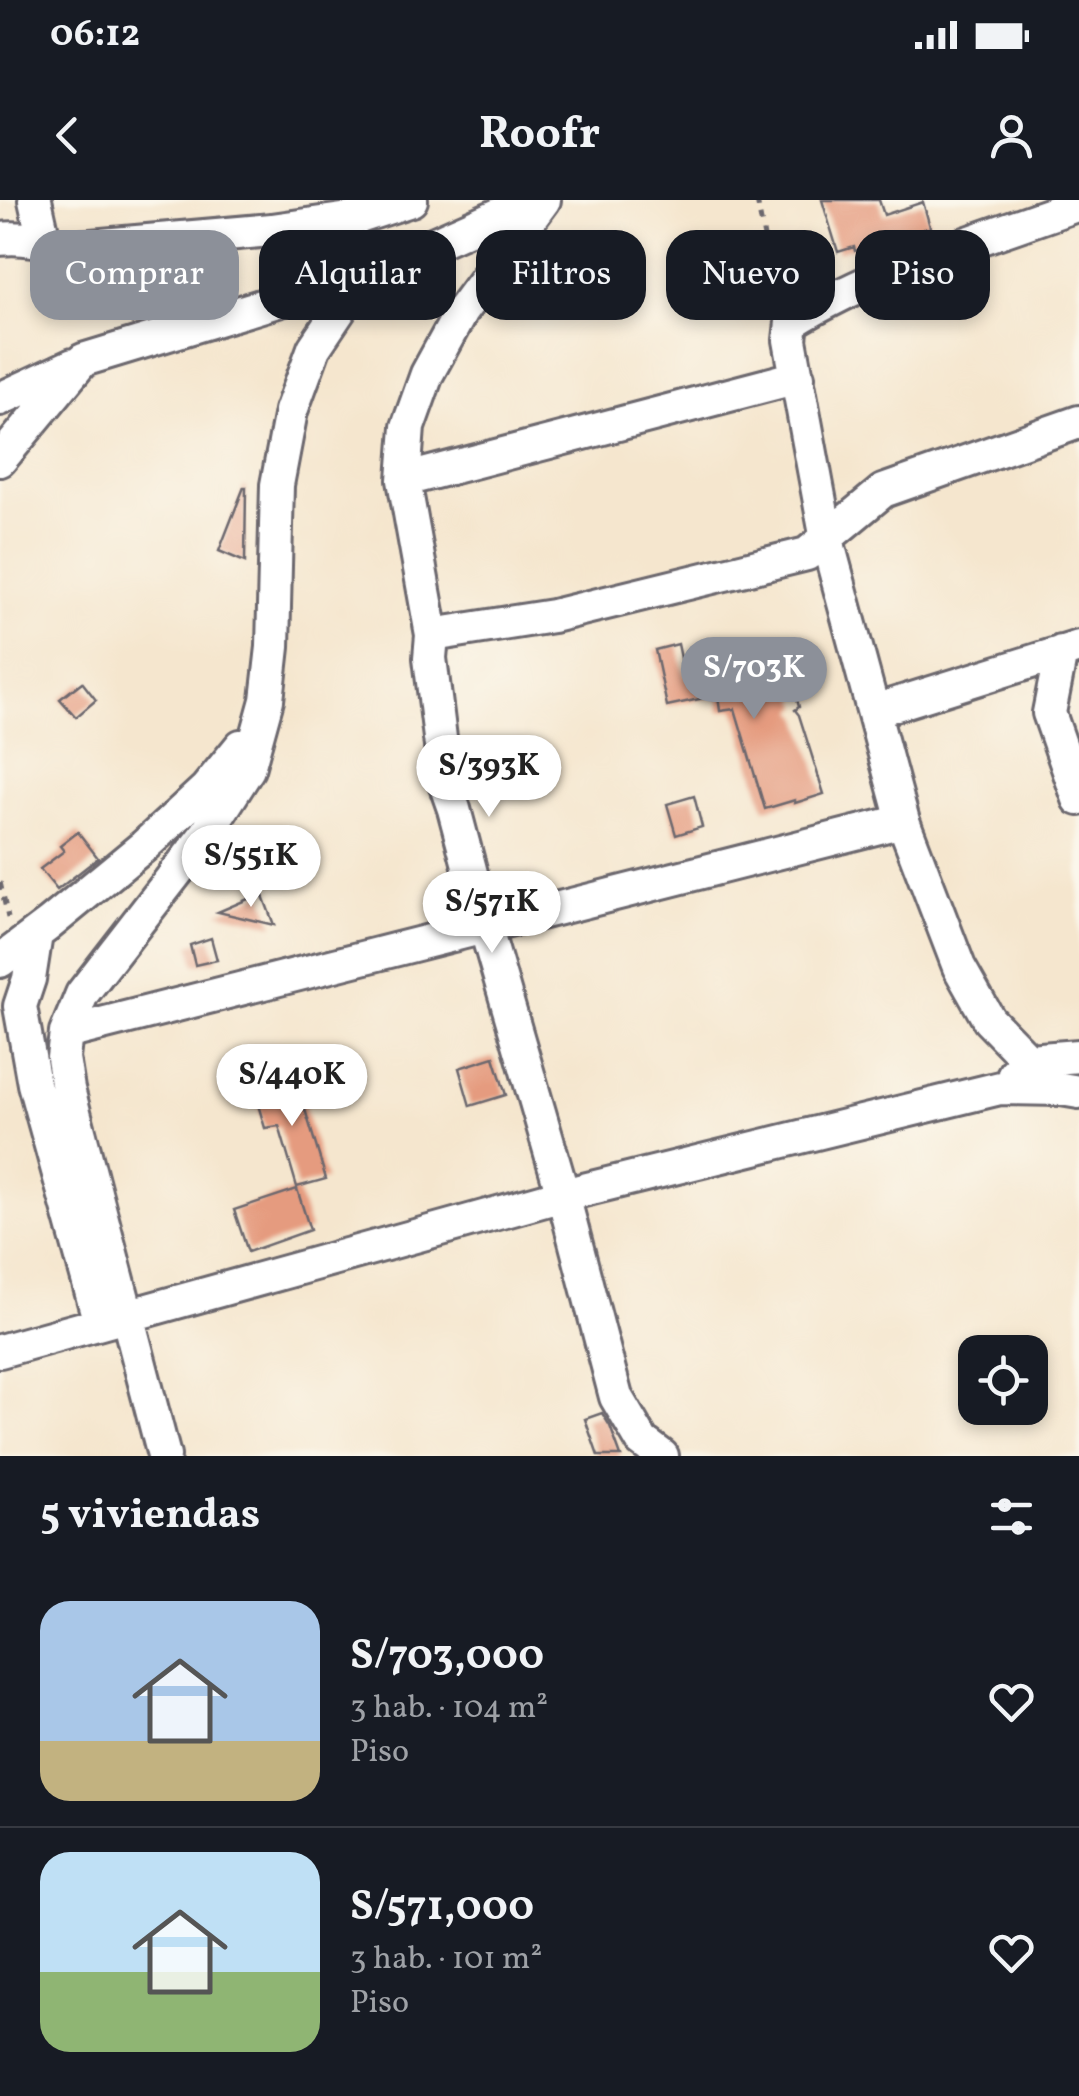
<!DOCTYPE html>
<html lang="es">
<meta charset="utf-8">
<style>
body{margin:0;font-family:Vollkorn,serif;background:#242831;color:#f1f3f6;height:100vh;display:flex;flex-direction:column;font-size:38px;white-space:nowrap}
*{box-sizing:border-box;margin:0}
p{font-size:32px;color:#9ea1a6}
.icon{flex:none;width:55px;height:55px;fill:none;stroke:currentColor;stroke-width:2;stroke-linecap:round;stroke-linejoin:round}
.map{position:relative;height:1256px;overflow:hidden}
.drawer{display:flex;flex-direction:column;background:#171b24;flex:1}
.drawer>*{flex:none}
.top-card{position:absolute;left:30px;top:30px;width:1020px;height:90px;display:flex;gap:20px}
.fabs{position:absolute;left:958px;top:1135px;display:grid;gap:20px}
.fabs a{display:grid;place-items:center;width:90px;height:90px;border-radius:20px;background:#171b24;box-shadow:0 5px 15px #0003;font-size:50px}
.price{position:absolute;translate:-50% -85px;padding:0 22px;border-radius:35px;background:#fff;color:#222;font-size:32px;line-height:65px;filter:drop-shadow(0 2px 5px #0008)}
.price::after{content:'';position:absolute;left:50%;top:60px;width:30px;height:22px;margin-left:-15px;background:inherit;clip-path:polygon(0 0,100% 0,50% 100%)}
.price.active{background:#8c9099;color:#fff}
ul{padding:0;list-style:none}
li{display:flex;align-items:center;gap:30px;height:250px;padding:0 40px}
li+li{border-top:2px solid #363941}
li span{display:grid;place-items:center;flex:none;width:280px;height:200px;border-radius:30px;color:#555}
li>.icon{margin-inline-start:auto}
span .icon{width:120px;height:120px;fill:#fffc;stroke-width:1}
li b{font-size:42px}
h2{display:flex;justify-content:space-between;align-items:center;height:120px;padding:0 40px;font-size:42px}
.pill{padding:0 35px;border-radius:30px;background:#171b24;box-shadow:0 5px 15px #0003;font-size:35px;line-height:90px}
.pill.active{background:#8c9099;color:#fff}
.status{display:flex;justify-content:space-between;align-items:center;height:70px;padding:0 50px;background:#171b24;direction:ltr}
.status svg{height:28px;fill:currentColor}
header{display:flex;justify-content:space-between;align-items:center;height:130px;padding:0 40px;background:#171b24;font-size:45px;font-weight:700}
.map>svg:first-child{display:block}
.building{fill:#e59b7f}
.lines{fill:none;stroke-linecap:round;stroke-linejoin:round}
.street-casing{stroke:#6c676e;stroke-width:38}
.path{stroke:#6c676e;stroke-width:5;stroke-dasharray:8 8;stroke-linecap:butt}
.street{stroke:#fff;stroke-width:32}
</style>
<div class="status"><b>06:12</b><svg viewBox="0 0 49 12"><path d="M0 12V9h3v3zM5 12V6h3v6zM10 12V3h3v9zM15 12V0h3v12zM26 1h20v11H26zM47 4h2v5h-2z"/></svg></div>
<header><svg class="icon" aria-label="back" viewBox="0 0 24 24"><path d="M15 5l-7 7 7 7"/></svg>Roofr<svg class="icon" aria-label="person" viewBox="0 0 24 24"><circle cx="12" cy="8" r="4"/><path d="M4 21q1-7 8-7t8 7"/></svg></header>
<div class="map">
<svg width="1079" height="1256" viewBox="0 0 1079 1256">
<rect width="100%" height="100%" fill="#fbf7ec"/>
<filter id="ink" filterUnits="userSpaceOnUse"><feTurbulence type="fractalNoise" baseFrequency=".01" numOctaves="2"/><feDisplacementMap in="SourceGraphic" scale="20" xChannelSelector="R" yChannelSelector="G"/><feConvolveMatrix kernelMatrix="1 2 1 2 8 2 1 2 1" color-interpolation-filters="sRGB"/></filter>
<filter id="wash" filterUnits="userSpaceOnUse"><feTurbulence type="fractalNoise" baseFrequency=".0048" numOctaves="4" result="noise"/><feDisplacementMap in="SourceGraphic" scale="40" xChannelSelector="R" yChannelSelector="G"/><feGaussianBlur stdDeviation="2.25" result="paint"/><feColorMatrix in="noise" values="0 0 0 0 0 0 0 0 0 0 0 0 0 0 0 0 0 1.4 0 .05"/><feComposite in="paint" operator="in"/></filter>
<g filter="url(#wash)">
<rect width="100%" height="100%" fill="#f5e6ce"/>
<g id="blocks">
<path class="building" d="M822,0H879L884,15L923,2L930,27L855,51L854,47L838,52Z
M244,287H246L245,362L219,351Z
M678,444L685,477L737,463L742,476L783,464L787,481L792,480L799,507L795,510L799,515L824,594L795,603V600L765,609L735,509L720,511L718,495L667,506L655,450Z
M82,482L96,500L76,517L60,499Z
M694,596L702,627L676,635L667,604Z
M78,632L98,658L57,690L40,669L64,651L60,646Z
M262,693L274,725L218,712Z
M211,738L217,760L195,765L190,745Z
M494,857L506,895L470,906L459,868Z
M300,879L307,905L304,906L326,979L297,987L279,926L265,928L254,891Z
M297,989L310,1030L248,1052L234,1010Z
M602,1213L610,1226L621,1256H598L585,1219Z"/>
</g>
</g>
<g filter="url(#ink)">
<use href="#blocks" fill-opacity="0" stroke="#6c676e" stroke-width="2.5"/>
<g class="lines">
<g class="street-casing">
<path id="street" d="M35,0L44,41
M544,0L461,112L427,174L408,227L404,280L432,435L430,458L446,586L454,609L485,726L563,995L616,1197L642,1241L662,1256
M0,39C23,36 46,42 68,48L272,30L356,18L411,0
M0,199L73,165
M0,260L83,160L363,75L532,0
M404,280L798,177
M432,435L553,416L807,354L883,291L1079,222
M1061,452L1049,513L1079,599
M874,511L1079,447
M36,734L29,779L20,806L34,884L100,1123
M0,761L49,724L144,646L206,589L241,546
M66,833L903,621
M1028,860L989,820L959,767L903,621L827,340L790,140L792,122C880,68 983,39 1079,4
M1014,874L1028,860L1079,856
M0,1151L563,995L1000,888L1061,889L1079,892
M164,1256L68,889L63,858L66,833L82,794L207,633L248,569L267,500L273,447L277,285L291,211L314,148L363,75"/>
</g>
<path class="path" d="M757,0L773,85L787,92
M0,682L8,718"/>
<use href="#street" class="street"/>
</g>
</g>
</svg>
<div class="fabs">
<a><svg class="icon" aria-label="locate" viewBox="0 0 24 24"><circle cx="12" cy="12" r="6"/><path d="M12 2v4M12 18v4M2 12h4M18 12h4"/></svg></a>
</div>
<b class="price active" style="left:754px;top:522px">S/703K</b>
<b class="price" style="left:489px;top:620px">S/393K</b>
<b class="price" style="left:251px;top:710px">S/551K</b>
<b class="price" style="left:492px;top:756px">S/571K</b>
<b class="price" style="left:292px;top:929px">S/440K</b>
<div class="top-card">
<a class="pill active">Comprar</a>
<a class="pill">Alquilar</a>
<a class="pill">Filtros</a>
<a class="pill">Nuevo</a>
<a class="pill">Piso</a>
</div>
</div>
<section class="drawer">
<h2>5 viviendas<svg class="icon" aria-label="filters" viewBox="0 0 24 24"><path d="M4 7h16M4 17h16"/><circle cx="9" cy="7" r="2"/><circle cx="15" cy="17" r="2"/></svg></h2>
<ul>
<li><span style="background:linear-gradient(#a9c7e8 70%,#c2b280 0)"><svg class="icon" aria-label="home" viewBox="0 0 24 24"><path d="M3 11l9-7 9 7M6 9v11h12V9"/></svg></span><div><b>S/703,000</b><p>3 hab. · 104 m²</p><p>Piso</p></div><svg class="icon" aria-label="heart" viewBox="0 0 24 24"><path d="M12 20l-8-8c-3-5 5-10 8-4 3-6 11-1 8 4z"/></svg></li>
<li><span style="background:linear-gradient(#bfe0f5 60%,#8fb573 0)"><svg class="icon" aria-label="home" viewBox="0 0 24 24"><path d="M3 11l9-7 9 7M6 9v11h12V9"/></svg></span><div><b>S/571,000</b><p>3 hab. · 101 m²</p><p>Piso</p></div><svg class="icon" aria-label="heart" viewBox="0 0 24 24"><path d="M12 20l-8-8c-3-5 5-10 8-4 3-6 11-1 8 4z"/></svg></li>
</ul>
</section>
